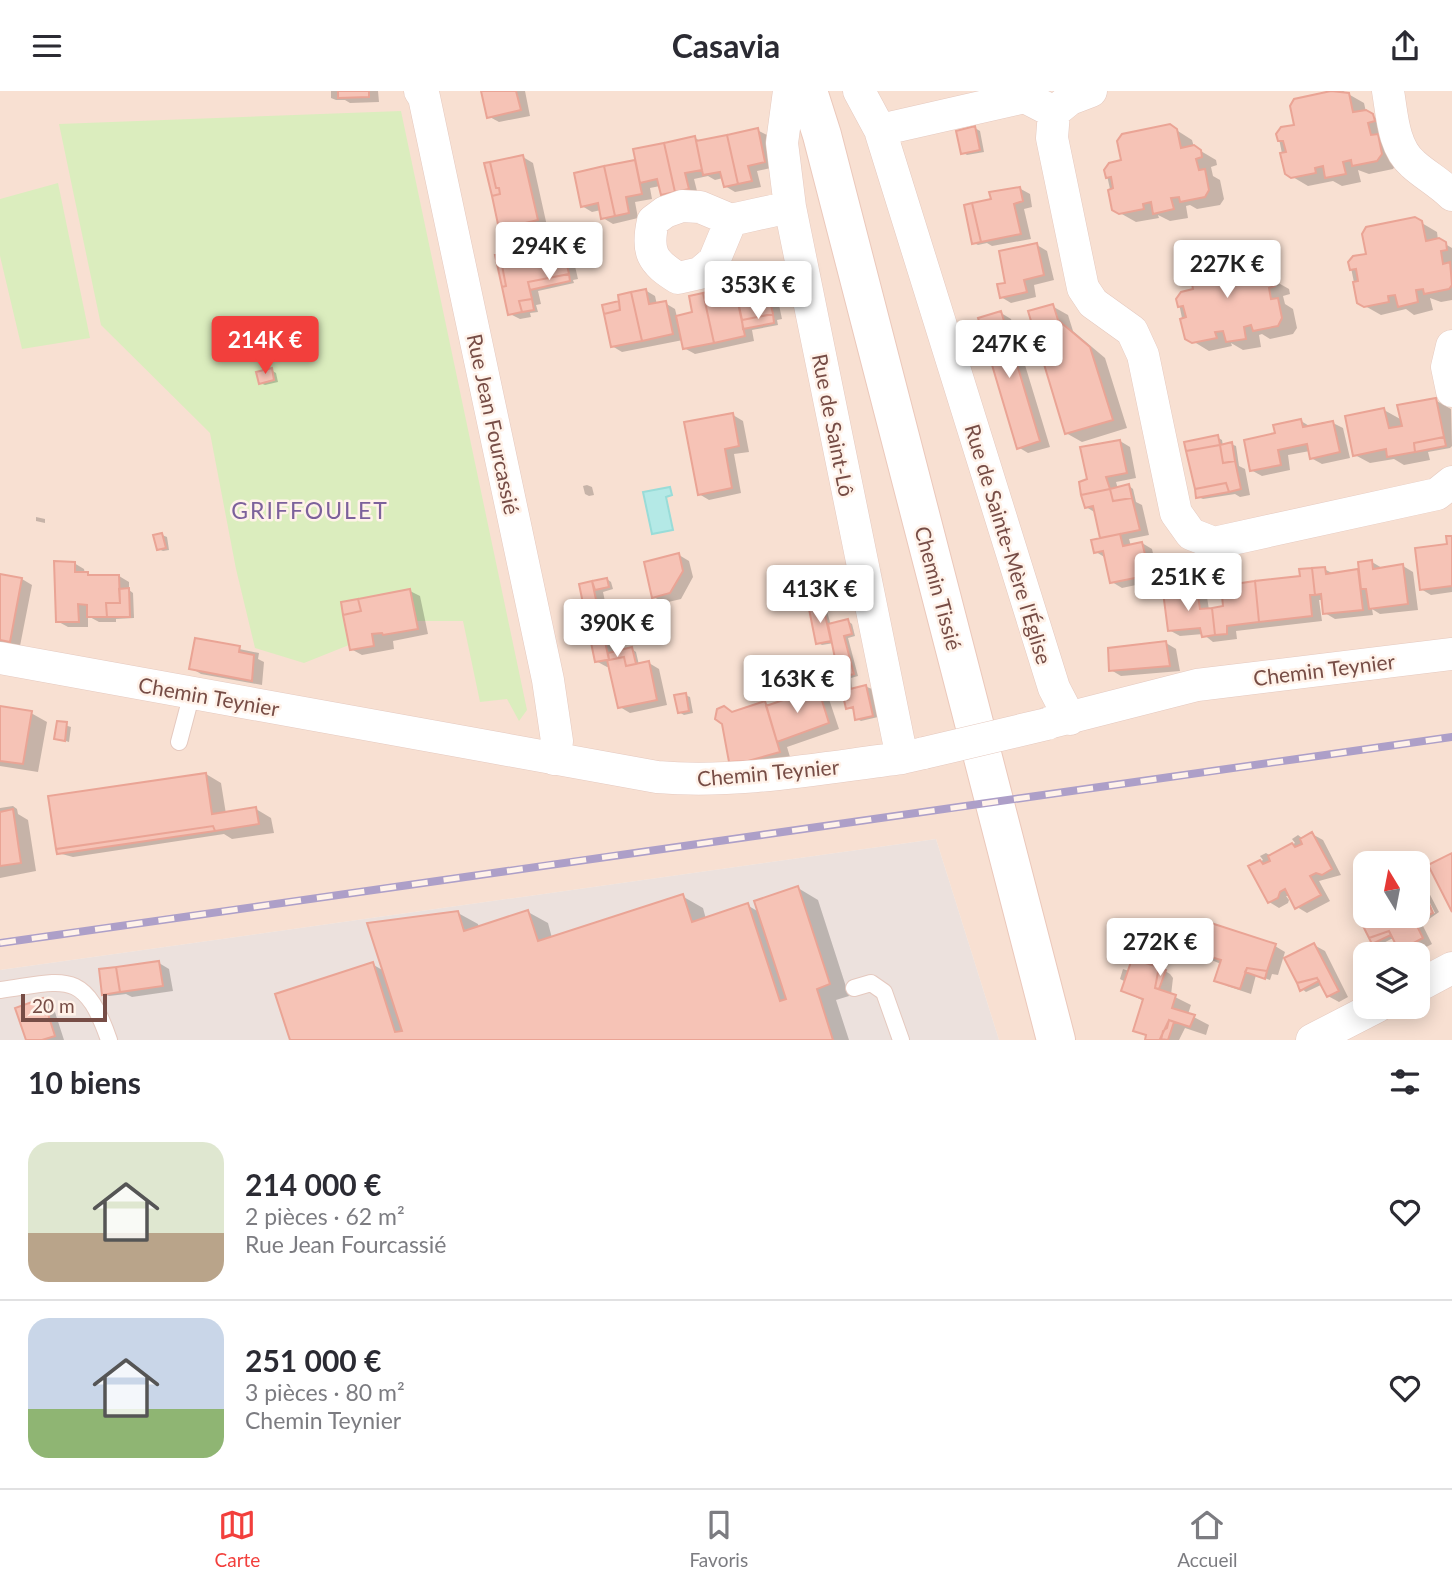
<!DOCTYPE html>
<html lang="fr">
<meta charset="utf-8">
<style>
body{margin:0;font-family:Lato,sans-serif;background:#f2f2f3;color:#2b2b33;height:100vh;display:flex;flex-direction:column;font-size:26px;white-space:nowrap}
*{box-sizing:border-box;margin:0}
p{font-size:23px;color:#7c7c81}
.icon{flex:none;width:38px;height:38px;fill:none;stroke:currentColor;stroke-width:2;stroke-linecap:round;stroke-linejoin:round}
.map{position:relative;height:949px;overflow:hidden}
.details{display:flex;flex-direction:column;background:#fff;flex:1}
.details>*{flex:none}
.needle{width:46px;rotate:350deg}
.controls{position:absolute;left:1353px;top:760px;display:grid;gap:14px}
.controls a{display:grid;place-items:center;width:77px;height:77px;border-radius:14px;background:#fff;box-shadow:0 4px 18px #0003;font-size:35px}
.scale{position:absolute;left:21px;bottom:18px;width:86px;box-sizing:border-box;padding-left:7px;border:4px solid #774d46;border-top:0;font-size:19px;line-height:24px;white-space:nowrap;color:#774d46;-webkit-text-stroke:5px #fff2e9;paint-order:stroke}
.price{position:absolute;translate:-50% -60px;padding:0 16px;border-radius:7px;background:#fff;color:#222;font-size:23px;line-height:46px;filter:drop-shadow(0 2px 4px #0008)}
.price::after{content:'';position:absolute;left:50%;top:42px;width:21px;height:16px;margin-left:-10px;background:inherit;clip-path:polygon(0 0,100% 0,50% 100%)}
.price.active{background:#f23f3c;color:#fff}
ul{padding:0;list-style:none}
li{display:flex;align-items:center;gap:21px;height:175px;padding:0 28px}
li+li{border-top:2px solid #e1e1e2}
li span{display:grid;place-items:center;flex:none;width:196px;height:140px;border-radius:21px;color:#555}
li>.icon{margin-inline-start:auto}
span .icon{width:84px;height:84px;fill:#fffc;stroke-width:1}
li b{font-size:30px}
h2{display:flex;justify-content:space-between;align-items:center;height:84px;padding:0 28px;font-size:30px}
header{display:flex;justify-content:space-between;align-items:center;height:91px;padding:0 28px;background:#fff;font-size:32px;font-weight:700}
.tabs{display:flex;justify-content:space-around;align-items:center;height:98px;border-top:2px solid #e1e1e2;background:#fff;font-size:19px;color:#7c7c81}
.tabs a{display:grid;justify-items:center;gap:4px}
.tabs .active{color:#f23f3c}
.map>svg:first-child{display:block}
.residential{fill:#f8e0d2;fill-rule:evenodd}
.industrial{fill:#ece1dd}
.green{fill:#dbedbe}
.water{fill:#b4e9e6;stroke:#99dcd8;stroke-width:2}
.shadow{fill:#0003;fill-rule:evenodd}
.building{fill:#f6c3b6;stroke:#eaa495;stroke-width:2}
.lines{fill:none;stroke-linecap:round;stroke-linejoin:round}
.lane-casing{stroke:#e5c9bf;stroke-width:18}
.street-casing{stroke:#e5c9bf;stroke-width:33}
.secondary-casing{stroke:#ebc8bb;stroke-width:40}
.lane{stroke:#fff;stroke-width:16}
.street{stroke:#fff;stroke-width:32}
.secondary{stroke:#fff;stroke-width:38}
.rail-casing{stroke:#ad9fc8;stroke-width:8}
.rail{stroke:#fff2e9;stroke-width:5;stroke-dasharray:16;stroke-linecap:butt}
.street-bridge-casing{stroke:#e5c9bf;stroke-width:33;stroke-linecap:butt}
.street-bridge{stroke:#fff;stroke-width:32}
.labels{text-anchor:middle;dominant-baseline:central;stroke-width:5;stroke-linejoin:round;paint-order:stroke}
.street-label{font-size:21px;fill:#774d46;stroke:#fff2e9}
.neighbourhood-label{font-size:23px;letter-spacing:2px;fill:#7c619b;stroke:#fff2e9}
</style>
<header><svg class="icon" aria-label="menu" viewBox="0 0 24 24"><path d="M4 6h16M4 12h16M4 18h16"/></svg>Casavia<svg class="icon" aria-label="share" viewBox="0 0 24 24"><path d="M12 15V3M7 8l5-5 5 5M5 13v7h14v-7"/></svg></header>
<div class="map">
<svg width="1452" height="949" viewBox="0 0 1452 949">
<rect width="100%" height="100%" fill="#feede1"/>
<path class="residential" d="M0,0H1452V949H999L936,748L0,879ZM1365,772H1418V824H1365ZM1365,863H1418V915H1365Z"/>
<path class="industrial" d="M936,748L999,949H0V879Z"/>
<path class="green" d="M401,20L527,619L519,630L507,608L480,611L463,530H417L410,498L341,511L349,554L304,572L255,557L236,478L210,342L101,234L59,33Z
M58,92L90,247L22,258L0,165V108Z"/>
<path class="water" d="M670,396L672,404L666,406L673,439L652,443L643,401Z"/>
<path class="shadow" d="M331,0H378L379,11L350,12L345,9H336L331,7Z
M483,0H525L530,25L499,31L488,25Z
M1343,0L1364,12L1366,21L1388,34L1397,72L1393,78L1369,83L1358,79L1361,91L1342,95L1333,90L1308,95L1286,82L1278,43L1296,35L1295,9Z
M1170,35L1192,49L1194,56L1216,69L1217,74L1211,76L1213,85L1220,89L1224,108L1220,114L1197,118L1190,114L1186,115L1188,127L1170,130L1158,124L1159,127L1136,131L1120,122L1110,98L1106,80L1124,71Z
M975,37L980,40L984,61L967,64L962,61Z
M757,39L767,44L775,76L757,80L761,96L735,101L725,95L723,87L715,89L708,85L694,88L698,104L672,109L662,103L660,95L650,97L652,108L635,111L638,127L613,133L603,127L601,119L592,121L582,115L576,83L637,70L695,47L702,51Z
M523,66L533,72L547,135L511,143L500,137Z
M1019,97L1030,103L1032,116L1024,118L1031,148L992,155L987,152L978,154L974,152L993,109Z
M1415,128L1437,141L1438,149L1452,157V209L1441,211L1430,207L1433,219L1414,224L1406,218L1381,224L1358,211L1350,172L1368,164Z
M561,152L571,158L578,188L573,189L574,192L538,200L541,213L536,214L538,221L530,222L531,226L520,228L510,223L498,166Z
M1037,154L1047,160L1054,189L1034,194L1036,206L1011,212L1001,206L1008,193Z
M1242,164L1264,177L1266,185L1289,198L1290,203L1283,205L1285,213L1293,218L1297,237L1293,243L1270,248L1262,243L1259,244L1261,256L1243,259L1231,252L1232,255L1209,260L1186,246L1178,208L1196,199Z
M762,175L772,181L782,228L777,229L778,234L752,239L754,250L695,263L684,257L683,249L622,261L612,255L618,212L645,199L655,205L657,214L665,212L675,218L677,226L694,222L717,201L727,207L729,215L740,213L735,191L752,187Z
M1052,215L1068,224L1073,240L1105,267L1127,337L1082,351L1066,342Z
M1001,222L1011,228L1050,356L1028,362L1018,356Z
M271,279L276,282L278,291L265,294L260,292Z
M1435,309L1451,318L1452,355L1450,357L1428,361L1430,369L1404,374L1394,368L1370,372L1355,364L1384,319L1402,329Z
M733,324L743,330L749,361L734,363L741,402L709,409L699,403Z
M1301,330L1311,336L1333,332L1343,337L1350,367L1322,373L1311,367L1310,360L1288,364L1290,379L1262,385L1251,379L1277,344Z
M1217,346L1222,349L1223,355L1231,353L1236,355L1239,375L1245,378L1250,404L1240,406L1235,403L1203,408L1198,406Z
M1120,350L1130,356L1136,387L1116,391L1118,398L1129,395L1133,398L1136,411L1142,414L1149,444L1129,448L1131,455L1142,452L1152,458L1159,489L1122,497L1112,491L1106,467L1096,461L1102,449L1096,422L1086,416L1089,390Z
M587,394L592,396L594,404L589,405L585,403L583,395Z
M36,426L45,428V432L36,430Z
M162,444L167,446L169,459L163,460L158,458Z
M1452,446V501L1431,504L1421,498Z
M679,464L689,470L693,486L681,508L664,512L654,506Z
M1372,471L1382,477L1403,475L1413,481L1418,519L1380,523L1372,518L1373,524L1335,528L1325,522L1323,509H1319L1322,530L1236,540L1237,548L1213,551L1203,543L1180,545L1169,539L1197,500L1207,506L1209,519L1225,517L1324,478L1334,483L1360,480Z
M74,472L84,478L85,483L94,486L119,485L129,491V499L133,502L134,527L116,528V531H99L88,525V536H68L57,530Z
M0,485L22,488L32,494L20,555L0,552Z
M607,488L611,491L613,498L603,501L616,562L632,558L636,561L639,574L649,572L659,578L667,614L630,622L620,616L611,575L607,576L596,570L581,494Z
M410,500L420,505L428,543L393,550L394,558L362,564L351,558Z
M823,517L827,520L831,535L848,530L852,533L855,545L848,547L858,585L851,587L852,599L867,596L872,598L878,626L861,630L857,628L855,619L848,617L834,552L822,554L818,552Z
M196,549L259,562L258,568L264,571L262,594L201,583L191,577Z
M1166,552L1176,558L1180,580L1121,585L1111,579Z
M818,599L828,605L839,638L787,656L790,666L741,676L731,670L733,622L765,612L771,615Z
M685,604L690,606L693,622L684,624L679,621Z
M0,617L31,622L47,631L38,681L0,675Z
M58,632L71,636L69,651L56,647Z
M206,683L221,692L226,723L256,718L271,727L274,742L232,748L224,743L73,766L58,762Z
M13,715L17,718L18,723L28,729L36,780L0,787V717Z
M1312,743L1323,749L1341,784L1319,790L1330,810L1307,822L1297,816L1290,805H1286L1289,809L1288,812L1279,817L1269,811L1250,776L1263,769L1260,765L1266,762L1271,765L1295,752L1292,748L1298,744L1302,747Z
M1418,793L1427,798L1439,821L1422,833L1432,853L1413,863H1408L1400,858L1395,848H1391L1378,855L1374,852L1358,822L1365,819V824H1418ZM1419,798H1423L1435,822L1432,823Z
M798,797L818,809L849,905L836,909L849,949H291L372,873L384,880L458,822L478,833L479,837L528,821L548,832L552,847L682,805L703,817L706,828L747,814L759,821Z
M1212,835L1275,855L1285,861L1278,884L1272,883L1270,889L1256,884L1251,903L1227,895L1216,889L1221,873L1202,865Z
M1314,854L1325,860L1348,906L1339,911L1328,905L1323,893L1306,901L1302,898Z
M159,872L169,878L173,900L132,906L126,903L109,905L104,903Z
M1123,878L1129,880H1165L1170,883L1173,887L1171,904L1191,914L1188,923L1209,934L1206,944L1185,937L1179,949H1147L1148,946L1135,939L1144,910L1123,900L1126,891L1120,888Z
M42,909L53,915L64,949H28Z"/>
<path class="building" d="M338,0H369V6L338,7Z
M481,0H516L521,19L487,27Z
M1331,0L1349,2L1353,21L1366,19L1373,23L1375,30L1368,32L1371,44L1378,43L1382,63L1377,70L1352,75L1351,69L1343,71L1346,83L1325,87L1323,75L1315,77L1316,82L1291,87L1285,83L1280,62L1286,61L1283,50H1278L1276,43L1281,36L1294,34L1290,15L1294,8Z
M1170,33L1177,38L1181,57L1194,54L1201,59L1202,66L1196,68L1199,79L1205,78L1209,99L1205,106L1180,111L1179,106L1171,107L1174,118L1153,123L1151,111L1143,113L1144,118L1119,123L1112,119L1108,99L1113,97L1111,86L1106,87L1104,79L1109,72L1121,69L1117,50L1122,43Z
M975,35L980,59L961,63L956,40Z
M758,37L765,71L748,75L752,90L738,93L727,44Z
M727,44L738,93L724,96L720,81L703,84L696,50Z
M695,45L702,79L685,82L689,98L675,101L664,52Z
M664,52L675,101L661,104L657,88L640,92L633,58Z
M523,64L538,129L499,138L492,105L500,103L499,97H496L490,71Z
M635,69L642,103L626,106L629,122L615,125L604,75Z
M490,71L496,97H499L500,103L492,105L484,72Z
M604,75L615,125L601,128L598,112L581,116L574,82Z
M1020,96L1023,110L1014,113L1021,143L981,151L972,112L991,108L989,101Z
M972,112L981,151L972,153L964,114Z
M1415,126L1422,130L1426,150L1439,147L1446,151L1447,159L1441,160L1443,173L1450,171L1452,194L1449,198L1424,203L1423,198L1416,199L1418,211L1398,216L1395,204L1388,205L1389,211L1364,216L1357,212L1353,191L1358,190L1356,178L1350,179L1348,171L1353,165L1366,163L1362,143L1366,136Z
M562,150L569,183L528,191L532,208L519,210L522,221L508,224L502,196L506,195L500,164Z
M1037,152L1044,184L1024,189L1027,201L1000,207L997,193L1005,192L999,160Z
M1242,162L1249,166L1254,186L1266,183L1274,188L1275,195L1269,197L1271,208L1278,207L1282,227L1278,235L1253,240L1251,234L1244,236L1246,248L1226,251L1223,240L1215,241L1217,247L1192,252L1185,248L1180,228L1186,226L1183,215L1178,216L1176,208L1181,201L1193,198L1189,179L1193,171Z
M495,164H500L506,195L502,196Z
M762,173L773,223L742,229L735,196L751,192L748,177Z
M569,183L570,190L530,199L528,191Z
M646,198L649,213L666,210L673,243L642,250L631,201Z
M717,199L721,215L738,212L745,245L714,252L703,202Z
M631,201L642,250L611,256L604,223L620,219L618,204Z
M703,202L714,252L683,258L676,225L692,221L689,205Z
M532,208L534,219L522,221L519,210Z
M619,210L620,219L604,223L602,214Z
M1053,213L1058,229L1090,256L1113,329L1065,343L1028,220Z
M1001,220L1040,350L1017,358L978,227Z
M773,223L774,232L743,238L742,229Z
M272,277L274,289L259,293L256,281Z
M1436,307L1444,346L1414,352L1415,361L1387,366L1386,358L1353,365L1345,325L1384,317L1389,337L1402,335L1397,314Z
M733,322L739,355L725,358L732,397L698,404L684,331Z
M1301,328L1303,336L1333,330L1340,361L1310,368L1307,353L1278,359L1281,374L1250,380L1244,349L1275,342L1273,334Z
M1218,344L1220,354L1186,360L1184,351Z
M1444,346L1446,355L1415,361L1414,352Z
M1120,349L1127,382L1106,386L1110,398L1081,404L1079,391L1087,388L1080,356Z
M1232,351L1235,370L1223,372L1220,354Z
M1220,354L1223,372L1235,370L1241,398L1229,401L1226,392L1195,398L1186,360Z
M1226,392L1229,401L1196,407L1195,398Z
M1129,393L1132,407L1113,410L1110,398Z
M1110,398L1113,410L1132,407L1140,439L1100,447L1093,415L1085,417L1081,404Z
M162,442L166,457L157,459L153,444Z
M1120,443L1123,455L1142,451L1150,484L1110,492L1103,460L1094,462L1091,449Z
M1446,445H1452V495L1420,499L1415,457L1447,453Z
M679,462L683,480L670,502L652,507L644,471Z
M1372,469L1373,478L1403,473L1408,513L1369,518L1366,498H1361L1358,471Z
M54,470L75,471V481H88V484H119L120,512H106L107,526H87V514L78,513L79,531H56Z
M1325,476L1326,483L1358,478L1363,519L1323,523L1321,503L1315,504L1312,477Z
M1312,477L1315,504H1310L1312,525L1259,531L1255,490L1300,485L1299,478Z
M0,483L22,487L10,551L0,549Z
M607,487L609,496L595,499L592,490Z
M592,490L609,569L624,566L626,575L649,570L657,609L618,617L607,569L595,571L579,493Z
M1255,490L1259,531L1227,535V543L1215,544L1212,517L1223,515L1221,495Z
M129,497L130,526H107L106,512H120L119,498Z
M410,498L418,538L383,544L382,542L372,543L374,555L350,559L343,524L361,520L358,508Z
M1197,498L1200,518L1212,517L1215,544L1202,546L1200,537L1168,540L1163,501Z
M358,508L361,520L343,524L341,511Z
M823,515L831,550L816,553L809,518Z
M848,528L852,543L844,545L854,583L839,587L828,533Z
M195,547L240,555L239,561L254,564L252,590L189,578Z
M1166,550L1170,575L1109,580L1108,557Z
M632,556L636,573L626,575L624,566L609,569L608,562Z
M866,594L873,625L855,629L853,616L846,618L842,600Z
M818,597L829,632L777,651L766,615Z
M686,602L689,620L678,622L674,604Z
M765,610L780,661L748,670L729,671L722,633L715,628L717,618L724,615L732,621Z
M0,615L32,620L23,673L0,670Z
M57,630L67,631L65,650L54,648Z
M206,682L212,723L256,716L259,733L215,740L213,735L56,758L48,705Z
M13,718L21,772L0,775V721Z
M213,735L215,740L57,763L56,758Z
M1312,741L1332,778L1322,784L1316,782L1310,785L1321,804L1295,818L1285,798L1280,801L1278,807L1268,812L1248,775L1260,769L1263,773L1270,770L1268,765L1292,752L1295,756L1302,753L1300,748Z
M1452,762V821L1428,774Z
M1418,792L1430,815L1422,819L1420,824L1413,827L1423,847L1399,860L1389,840L1369,847L1356,821L1365,817V824H1418Z
M798,795L830,893L817,898L833,949H290L275,903L373,871L395,941L402,940L367,832L458,820L464,840L528,819L538,850L683,803L692,831L748,812L780,910L786,908L754,810Z
M1430,815L1433,822L1415,831L1413,827Z
M1211,832L1276,853L1267,880L1247,877L1240,898L1214,890L1221,869L1214,867L1211,862L1203,859Z
M1389,840L1391,844L1372,853L1369,847Z
M1314,852L1339,900L1327,906L1317,887L1297,892L1284,867Z
M1132,868L1159,876L1155,897L1176,904L1172,917L1195,924L1190,936L1169,929L1167,937L1163,940L1161,949H1145L1146,944L1133,940L1143,908L1121,900Z
M159,870L163,895L120,901L116,876Z
M116,876L120,901L102,904L99,878Z
M1159,876L1166,879L1159,898L1155,897Z
M1247,877L1267,880L1265,888L1245,881Z
M1317,887L1319,890L1300,900L1297,892Z
M43,907L55,945L42,949H26L15,917Z
M1169,929L1174,931L1168,949L1160,948Z"/>
<g class="lines">
<g class="lane-casing">
<path id="lane" d="M179,651L192,602
M854,897L871,892L884,901L901,949
M0,899C65,890 84,877 109,949"/>
</g>
<g class="street-casing">
<path id="street" d="M420,0L424,6L548,589L557,650L554,668
M789,0L782,52L790,116L902,667
M859,0L880,39L1054,597L1070,628
M1091,0L1070,8L1054,21L1052,47L1083,197L1093,212L1132,240L1143,264L1176,422L1191,443L1214,452L1437,403L1452,391
M1388,0C1392,23 1393,56 1413,73C1425,84 1440,92 1452,104
M880,39L1025,6L1054,21
M731,129L714,170L700,182L678,187C652,171 646,161 653,130L665,121L682,115L700,116L731,129L790,116
M1452,255L1447,276L1452,300
M0,567L657,686C739,693 821,677 902,667L924,662
M1048,632L1197,594L1452,563
M1418,895L1452,877
M1312,949L1378,915"/>
</g>
<g class="secondary-casing">
<path id="secondary" d="M808,0L822,44L1056,949"/>
</g>
<use href="#lane" class="lane"/>
<use href="#street" class="street"/>
<use href="#secondary" class="secondary"/>
<g class="rail-casing">
<path id="rail" d="M0,852L1452,646"/>
</g>
<use href="#rail" class="rail"/>
<g class="street-bridge-casing">
<path id="street-bridge" d="M924,662L1047,633"/>
</g>
<use href="#street-bridge" class="street-bridge"/>
</g>
<g class="labels">
<g class="street-label">
<text transform="translate(494 333) rotate(78)">Rue Jean Fourcassié</text>
<text transform="translate(834 334) rotate(79)">Rue de Saint-Lô</text>
<text transform="translate(1009 453) rotate(73)">Rue de Sainte-Mère l'Église</text>
<text transform="translate(939 497) rotate(75)">Chemin Tissié</text>
<text transform="translate(1324 578) rotate(-7)">Chemin Teynier</text>
<text transform="translate(209 605) rotate(10)">Chemin Teynier</text>
<text transform="translate(768 681) rotate(-5)">Chemin Teynier</text>
</g>
<g class="neighbourhood-label">
<text x="310" y="419">GRIFFOULET</text>
</g>
</g>
</svg>
<div class="controls">
<a><svg class="needle" viewBox="-14 -14 28 28"><path d="M0-13l5 13h-10z" fill="#e53935"/><path d="M0 13l5-13h-10z" fill="#7c7c81"/></svg></a>
<a><svg class="icon" aria-label="layers" viewBox="0 0 24 24"><path d="M12 4l9 5-9 5-9-5zM3 14l9 5 9-5"/></svg></a>
</div>
<div class="scale">20 m</div>
<b class="price" style="left:549px;top:191px">294K €</b>
<b class="price" style="left:1227px;top:209px">227K €</b>
<b class="price" style="left:758px;top:230px">353K €</b>
<b class="price active" style="left:265px;top:285px">214K €</b>
<b class="price" style="left:1009px;top:289px">247K €</b>
<b class="price" style="left:1188px;top:522px">251K €</b>
<b class="price" style="left:820px;top:534px">413K €</b>
<b class="price" style="left:617px;top:568px">390K €</b>
<b class="price" style="left:797px;top:624px">163K €</b>
<b class="price" style="left:1160px;top:887px">272K €</b>
</div>
<section class="details">
<h2>10 biens<svg class="icon" aria-label="filters" viewBox="0 0 24 24"><path d="M4 7h16M4 17h16"/><circle cx="9" cy="7" r="2"/><circle cx="15" cy="17" r="2"/></svg></h2>
<ul>
<li><span style="background:linear-gradient(#dfe7d0 65%,#b9a48a 0)"><svg class="icon" aria-label="home" viewBox="0 0 24 24"><path d="M3 11l9-7 9 7M6 9v11h12V9"/></svg></span><div><b>214 000 €</b><p>2 pièces · 62 m²</p><p>Rue Jean Fourcassié</p></div><svg class="icon" aria-label="heart" viewBox="0 0 24 24"><path d="M12 20l-8-8c-3-5 5-10 8-4 3-6 11-1 8 4z"/></svg></li>
<li><span style="background:linear-gradient(#c9d6e8 65%,#8fb573 0)"><svg class="icon" aria-label="home" viewBox="0 0 24 24"><path d="M3 11l9-7 9 7M6 9v11h12V9"/></svg></span><div><b>251 000 €</b><p>3 pièces · 80 m²</p><p>Chemin Teynier</p></div><svg class="icon" aria-label="heart" viewBox="0 0 24 24"><path d="M12 20l-8-8c-3-5 5-10 8-4 3-6 11-1 8 4z"/></svg></li>
</ul>
</section>
<nav class="tabs">
<a class="active"><svg class="icon" aria-label="map" viewBox="0 0 24 24"><path d="M3 6l6-2 6 2 6-2v14l-6 2-6-2-6 2zM9 4v14M15 6v14"/></svg>Carte</a>
<a><svg class="icon" aria-label="saved" viewBox="0 0 24 24"><path d="M7 4h10v16l-5-4-5 4z"/></svg>Favoris</a>
<a><svg class="icon" aria-label="home" viewBox="0 0 24 24"><path d="M3 11l9-7 9 7M6 9v11h12V9"/></svg>Accueil</a>
</nav>
